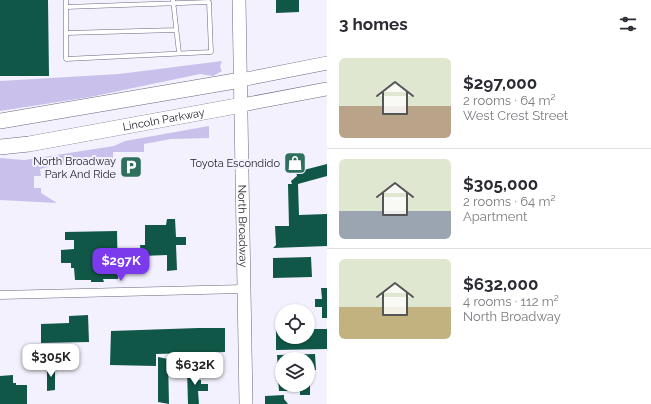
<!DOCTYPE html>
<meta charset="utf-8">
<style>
body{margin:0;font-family:Raleway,sans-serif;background:#f2f2f3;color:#2b2b33;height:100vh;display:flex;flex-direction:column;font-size:15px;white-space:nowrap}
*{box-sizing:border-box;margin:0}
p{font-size:13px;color:#7c7c81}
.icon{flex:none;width:22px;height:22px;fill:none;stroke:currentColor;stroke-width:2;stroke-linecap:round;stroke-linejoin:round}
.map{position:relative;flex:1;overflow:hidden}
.sheet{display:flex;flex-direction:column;background:#fff;width:324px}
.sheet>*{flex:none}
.fabs{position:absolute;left:275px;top:304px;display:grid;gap:8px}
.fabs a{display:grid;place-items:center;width:40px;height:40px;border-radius:50%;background:#fff;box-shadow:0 1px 3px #0004;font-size:20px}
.price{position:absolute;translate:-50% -34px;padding:0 9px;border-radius:8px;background:#fff;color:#222;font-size:13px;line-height:26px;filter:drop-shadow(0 1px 2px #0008)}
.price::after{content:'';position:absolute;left:50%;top:24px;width:12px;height:9px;margin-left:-6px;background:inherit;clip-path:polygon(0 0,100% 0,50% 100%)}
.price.on{background:#7c3aed;color:#fff}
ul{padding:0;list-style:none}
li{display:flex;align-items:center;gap:12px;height:100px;padding:0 12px}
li+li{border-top:1px solid #e1e1e2}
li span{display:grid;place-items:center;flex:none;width:112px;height:80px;border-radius:6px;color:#555}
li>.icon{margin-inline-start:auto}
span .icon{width:48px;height:48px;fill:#fffc;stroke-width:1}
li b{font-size:17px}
h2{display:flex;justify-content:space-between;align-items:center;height:48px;padding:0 12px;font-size:17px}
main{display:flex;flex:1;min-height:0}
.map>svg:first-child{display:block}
.green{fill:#c9c1ec}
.building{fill:#115747}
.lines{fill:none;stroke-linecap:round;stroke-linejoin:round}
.lane-casing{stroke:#6b6680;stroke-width:5}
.street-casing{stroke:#6b6680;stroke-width:9}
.primary-casing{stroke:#6b6680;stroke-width:14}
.highway-casing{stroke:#6b6680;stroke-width:16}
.lane{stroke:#fff;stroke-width:4}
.street{stroke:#fff;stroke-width:8}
.primary{stroke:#fff;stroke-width:13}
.highway{stroke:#fff;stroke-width:15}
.labels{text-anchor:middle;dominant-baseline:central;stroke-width:4;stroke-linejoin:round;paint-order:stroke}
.street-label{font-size:11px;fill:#26242f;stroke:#f3f1fd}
.poi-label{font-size:11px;fill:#26242f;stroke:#f3f1fd;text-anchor:end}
</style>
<main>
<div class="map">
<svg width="327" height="404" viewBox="0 0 327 404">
<rect width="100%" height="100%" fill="#f3f1fd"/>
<path class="green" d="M222,61L220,67L222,71L213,76L200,74L90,97L0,111V81L119,74Z
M209,126V138L171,139L144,144V152H113V159L87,157L40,169L41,176H34V188H41V193L57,203L0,200V158L24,160L114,146L125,141Z"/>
<path class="building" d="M0,0H48L49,76H0Z
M276,0H299V12L276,13Z
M327,164V176L298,184L299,215L327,214V246L273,248L276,245L275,226H289L288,184H292L291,181L297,176L296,172Z
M167,219H175L176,237H186V245H176L177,270L167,271V255L141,256L140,245H145V225H166Z
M117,231L118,279H103L104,282H91V280H75L74,268H71V263H61V250L74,249V240H65V232Z
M311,257L312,277L273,278V258Z
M321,288H327V318H322V307H315V299H322Z
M88,315L89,342L41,343V324L69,323V316Z
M276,326H282V337H308V329H327V349L276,350Z
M198,328H225V352L156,354V366L110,365L111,331Z
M315,354L316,370H308V359H282V370H278L277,355Z
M158,357L168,359L169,404L158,402Z
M47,366H55V390L47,391Z
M198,368V380H201V384H208V391H198L199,404H188L187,369Z
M13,375V383H16V385H27V404H0V376Z
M282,377V385H310V395H300V391H279L278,378Z
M284,395V399L288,404H265V396Z"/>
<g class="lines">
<g class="lane-casing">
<path id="lane" d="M66,0V7
M173,0L179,53
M209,2L211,52L66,59V7Z
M66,33L176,30"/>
</g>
<g class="street-casing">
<path id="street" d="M0,295L243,289"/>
</g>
<g class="primary-casing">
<g id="primary">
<path id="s1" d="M239,0L246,404"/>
<path d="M241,80L327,63"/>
<path d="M242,105L327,89"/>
</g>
</g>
<g class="highway-casing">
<g id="highway">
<path d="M0,121L241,80"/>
<path id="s2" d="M0,147L29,144L242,105"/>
</g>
</g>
<use href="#lane" class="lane"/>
<use href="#street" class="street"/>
<use href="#primary" class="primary"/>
<use href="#highway" class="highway"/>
</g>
<defs>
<g id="shop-square" transform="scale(1.15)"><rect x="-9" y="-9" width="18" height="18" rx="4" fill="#2f6f5d" stroke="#f3f1fd"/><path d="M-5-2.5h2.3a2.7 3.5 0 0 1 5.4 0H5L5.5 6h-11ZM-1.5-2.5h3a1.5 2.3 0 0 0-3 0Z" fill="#fff"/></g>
<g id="parking-square" transform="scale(1.15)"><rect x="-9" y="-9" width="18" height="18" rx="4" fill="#2f6f5d" stroke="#f3f1fd"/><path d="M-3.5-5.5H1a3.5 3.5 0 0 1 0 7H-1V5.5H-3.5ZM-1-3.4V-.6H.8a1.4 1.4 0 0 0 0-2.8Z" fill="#fff"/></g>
</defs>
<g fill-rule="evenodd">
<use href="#shop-square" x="295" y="163"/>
<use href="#parking-square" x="131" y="167"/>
</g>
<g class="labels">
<g class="street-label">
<text stroke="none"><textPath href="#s2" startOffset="166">Lincoln Parkway</textPath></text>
<text stroke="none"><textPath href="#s1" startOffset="226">North Broadway</textPath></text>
</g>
<g class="poi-label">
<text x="116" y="161">North Broadway<tspan x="116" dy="13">Park And Ride</tspan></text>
<text x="280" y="163">Toyota Escondido</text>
</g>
</g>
</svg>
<div class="fabs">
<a><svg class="icon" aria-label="locate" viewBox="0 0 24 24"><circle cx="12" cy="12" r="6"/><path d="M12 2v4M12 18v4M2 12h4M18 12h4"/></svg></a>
<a><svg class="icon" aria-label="layers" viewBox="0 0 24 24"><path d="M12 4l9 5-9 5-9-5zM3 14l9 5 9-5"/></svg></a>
</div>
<b class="price on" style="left:121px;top:282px">$297K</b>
<b class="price" style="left:51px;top:378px">$305K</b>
<b class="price" style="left:195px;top:386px">$632K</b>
</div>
<section class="sheet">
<h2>3 homes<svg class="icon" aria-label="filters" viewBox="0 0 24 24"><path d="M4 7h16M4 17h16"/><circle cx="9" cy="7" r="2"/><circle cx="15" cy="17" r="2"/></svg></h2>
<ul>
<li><span style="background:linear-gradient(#dfe7d0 60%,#b9a48a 0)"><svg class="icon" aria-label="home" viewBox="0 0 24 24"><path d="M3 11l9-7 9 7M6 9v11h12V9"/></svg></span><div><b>$297,000</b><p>2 rooms · 64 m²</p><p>West Crest Street</p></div></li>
<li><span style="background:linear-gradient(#dfe7d0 65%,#9aa5b1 0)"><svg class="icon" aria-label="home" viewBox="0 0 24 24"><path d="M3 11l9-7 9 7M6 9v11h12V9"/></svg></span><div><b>$305,000</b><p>2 rooms · 64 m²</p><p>Apartment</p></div></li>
<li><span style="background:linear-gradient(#dfe7d0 60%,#c2b280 0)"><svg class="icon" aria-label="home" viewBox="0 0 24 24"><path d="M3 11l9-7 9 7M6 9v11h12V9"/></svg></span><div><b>$632,000</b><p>4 rooms · 112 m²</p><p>North Broadway</p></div></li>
</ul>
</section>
</main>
